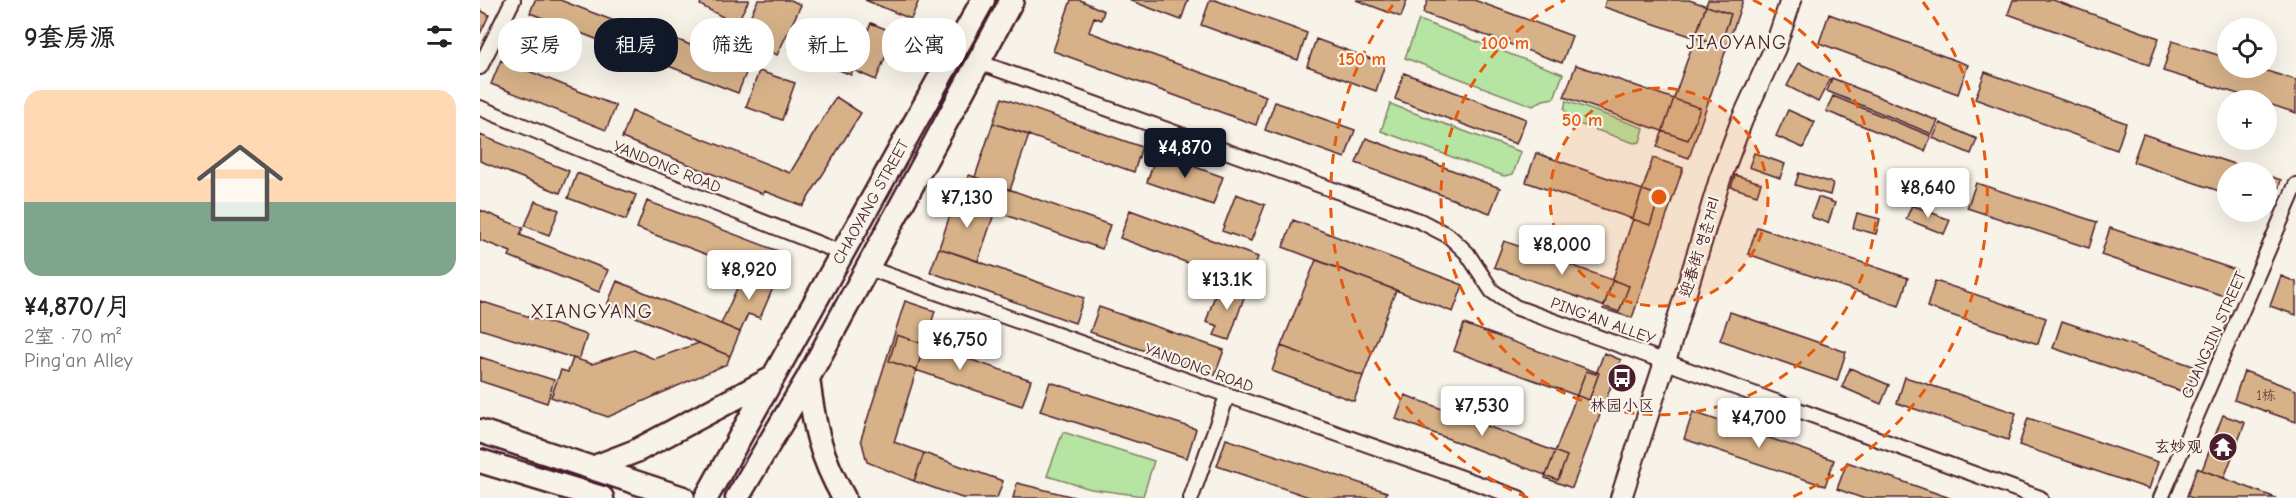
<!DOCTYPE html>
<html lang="zh">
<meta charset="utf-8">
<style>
body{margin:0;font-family:"Comic Neue","LXGW WenKai TC","Poor Story",sans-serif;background:#f6f6f6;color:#222;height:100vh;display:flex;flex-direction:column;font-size:22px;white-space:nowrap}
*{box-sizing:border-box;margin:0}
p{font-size:20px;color:#767676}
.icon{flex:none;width:33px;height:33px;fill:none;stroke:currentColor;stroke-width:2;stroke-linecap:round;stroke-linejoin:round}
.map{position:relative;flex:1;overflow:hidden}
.drawer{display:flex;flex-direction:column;background:#fff;width:480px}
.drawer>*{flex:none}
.hud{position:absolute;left:18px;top:18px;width:570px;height:54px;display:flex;gap:12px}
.controls{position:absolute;left:1737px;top:18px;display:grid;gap:12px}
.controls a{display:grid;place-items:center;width:60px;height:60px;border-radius:50%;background:#fff;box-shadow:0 6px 24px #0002;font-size:30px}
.price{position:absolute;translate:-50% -51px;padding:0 14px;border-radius:6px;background:#fff;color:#222;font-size:20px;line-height:39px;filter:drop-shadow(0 2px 3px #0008)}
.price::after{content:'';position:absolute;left:50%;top:36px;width:18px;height:14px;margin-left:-9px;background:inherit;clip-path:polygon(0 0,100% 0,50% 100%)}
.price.on{background:#111827;color:#fff}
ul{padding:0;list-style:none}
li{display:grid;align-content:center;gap:12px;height:318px;padding:0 24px}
li span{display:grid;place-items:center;height:186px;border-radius:18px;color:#555}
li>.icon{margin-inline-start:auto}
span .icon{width:108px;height:108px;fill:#fffc;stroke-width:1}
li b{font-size:26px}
h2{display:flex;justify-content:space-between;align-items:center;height:72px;padding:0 24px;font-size:26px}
.tag{padding:0 21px;border-radius:24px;background:#fff;box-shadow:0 6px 24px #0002;font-size:21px;line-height:54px}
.tag.on{background:#111827;color:#fff}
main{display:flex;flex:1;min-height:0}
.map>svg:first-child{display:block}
.green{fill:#b6e4a2;stroke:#808266;stroke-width:1.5}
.building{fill:#d7b289;stroke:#4a1f2b;stroke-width:1.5}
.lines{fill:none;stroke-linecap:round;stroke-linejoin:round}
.street-casing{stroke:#4a1f2b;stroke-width:18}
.secondary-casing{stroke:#4a1f2b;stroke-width:24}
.primary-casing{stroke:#4a1f2b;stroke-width:27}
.street{stroke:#f7f3e8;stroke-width:14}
.secondary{stroke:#f7f3e8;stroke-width:20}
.primary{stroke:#f7f3e8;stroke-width:22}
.ring{fill:none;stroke:#e8590c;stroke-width:3;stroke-dasharray:10 8}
.labels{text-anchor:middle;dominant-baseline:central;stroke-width:4.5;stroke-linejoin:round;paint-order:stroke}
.number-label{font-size:14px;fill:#6d4442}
.street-label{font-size:16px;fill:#4a1f2b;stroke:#f7f3e8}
.poi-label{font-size:16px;fill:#4a1f2b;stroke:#f7f3e8}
.quarter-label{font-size:20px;letter-spacing:1.5px;fill:#4a1f2b;stroke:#f7f3e8}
.centre{fill:#e8590c;stroke:#f7f3e8;stroke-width:3}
.ring-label{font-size:18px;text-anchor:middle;font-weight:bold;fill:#e8590c;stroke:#f7f3e8;stroke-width:4.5;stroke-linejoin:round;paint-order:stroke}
</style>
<main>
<section class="drawer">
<h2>9套房源<svg class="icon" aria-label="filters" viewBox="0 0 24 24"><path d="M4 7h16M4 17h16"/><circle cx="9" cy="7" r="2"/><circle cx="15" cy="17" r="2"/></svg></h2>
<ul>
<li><span style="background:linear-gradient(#ffd9b3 60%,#7fa58c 0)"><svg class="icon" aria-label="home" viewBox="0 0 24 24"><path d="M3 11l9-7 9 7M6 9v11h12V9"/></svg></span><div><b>¥4,870/月</b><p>2室 · 70 m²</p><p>Ping'an Alley</p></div></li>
</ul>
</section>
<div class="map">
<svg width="1816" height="498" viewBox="0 0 1816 498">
<rect width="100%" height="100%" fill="#f7f3e8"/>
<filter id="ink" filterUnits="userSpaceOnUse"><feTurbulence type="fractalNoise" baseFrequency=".0167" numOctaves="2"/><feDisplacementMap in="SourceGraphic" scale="12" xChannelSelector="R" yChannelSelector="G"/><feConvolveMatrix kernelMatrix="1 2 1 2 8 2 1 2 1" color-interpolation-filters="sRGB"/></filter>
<g filter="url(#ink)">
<path class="green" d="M939,20L1083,74L1074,98L1063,100L1053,106L925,58Z
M1086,101L1164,128L1160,142L1154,143L1090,121L1084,109Z
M910,104L1041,152L1033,174L1024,176L901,131Z
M583,432L674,461L663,496L611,489L567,476Z"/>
<path class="building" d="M55,0H80L173,36L164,58L50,13Z
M222,0H269L256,24L220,5Z
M278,0H311L321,5L297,55L260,37Z
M385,0H439L431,19Z
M591,0H600L624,11L621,20L614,17L609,32L786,96L776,125L573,51Z
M649,0H708L701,20Z
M730,0H735L827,33L818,60L721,25Z
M876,0H927L921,17Z
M948,0H994L1092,36L1082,63L943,13Z
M1126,0H1209L1251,14L1240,46L1124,7Z
M1228,0H1263L1209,158L1177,147Z
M1533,0H1573L1679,38L1669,65L1528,14Z
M0,10L9,15L0,34Z
M1349,14L1488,65L1478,94L1339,43Z
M391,23L415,33L396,80L373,70L371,75L309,49L318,27L379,52Z
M39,26L58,34L46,60L28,52Z
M183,34L268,68L258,93L173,60Z
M836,39L905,64L896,91L827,66Z
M1692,41L1748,58V68H1777L1816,80V113L1786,103V100H1778L1683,71Z
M21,60L136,106L126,130L11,84Z
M1319,63L1350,79L1338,102L1307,86Z
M1096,65L1220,108L1208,140L1084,97Z
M279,71L315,83L302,120L266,107Z
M1505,72L1646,123L1637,150L1495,99Z
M924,73L1046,119L1036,144L915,99Z
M1352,78L1458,121L1452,134L1347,91Z
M1353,96L1451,136L1445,151L1346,111Z
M356,97L381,113L323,206L284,191L283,194L142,138L152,111L310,173Z
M522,98L662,147L654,172L513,123Z
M795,102L875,130L865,158L785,130Z
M1308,110L1335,122L1323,148L1296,136Z
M513,123L549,135L530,190L495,177Z
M1460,123L1497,139L1491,154L1453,138Z
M1663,134L1778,172H1748V194L1653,162Z
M0,135L89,171L80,193L0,161Z
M886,138L1020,188L1010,213L876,163Z
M677,153L743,177L733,205L667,182Z
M1056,153L1180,196L1170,225L1046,182Z
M1274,153L1305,164L1300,178L1269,167Z
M1173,158L1203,168L1152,318L1123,309Z
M97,173L156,195L146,220L88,198Z
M1319,173L1353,183L1350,195L1315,185Z
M489,175L630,225L622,249L480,199Z
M1255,175L1281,183L1277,195L1251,187Z
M1786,175L1801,180L1792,209L1786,207Z
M1496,183L1617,222L1609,248L1487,208Z
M756,194L785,205L771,241L742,231Z
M476,197L515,211L498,261L459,248Z
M1338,197L1355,203L1348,223L1331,217Z
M55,201L79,210L69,235L45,226Z
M167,201L306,254L296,281L157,228Z
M1432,205L1470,220L1464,234L1426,219Z
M0,210L43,228L40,235L128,270L119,292L29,256L31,252L0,240Z
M650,210L778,257L768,285L640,238Z
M1377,213L1400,219L1396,234L1373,228Z
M813,220L983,285L973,312L803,247Z
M1277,227L1428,278L1419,306L1268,254Z
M1630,228L1756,270L1747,297L1621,255Z
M1024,241L1149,286L1139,312L1014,267Z
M459,248L604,298L595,323L450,272Z
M836,260L916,290L883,376L801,346Z
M270,271L296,281L280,318L268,314L260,332L241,324L258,286L263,288Z
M1801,276L1816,282V315L1790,306Z
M137,281L260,332L250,356L127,305Z
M1455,281L1566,318L1558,344L1447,307Z
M751,283L767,289L749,340L734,335L738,326L726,322L735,295L745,299Z
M0,301L107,335L99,360L0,329Z
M425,301L455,311L414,442L444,453L434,481L387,462L381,439Z
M619,307L744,350L735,375L610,332Z
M1250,312L1366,352L1357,381L1240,340Z
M1582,321L1716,367L1707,393L1573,348Z
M984,324L1119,373L1109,400L974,351Z
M417,335L551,380L542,406L409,361Z
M219,343L250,356L247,364L128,417L71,397L81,370L88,372L93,358L112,364L154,350L174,359Z
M801,346L883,376L874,401L792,371Z
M1124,353L1141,360L1092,488L1065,478L1106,371L1116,374Z
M0,357L74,380L67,403L0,381Z
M1370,368L1409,385L1401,404L1362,387Z
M1764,371L1816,390V422L1754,400Z
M1425,377L1536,413L1528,440L1417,403Z
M570,382L716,429L707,458L560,411Z
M925,395L1087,456L1078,480L916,419Z
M1213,412L1354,460L1345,486L1204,439Z
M1743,415L1765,423L1744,478L1722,470Z
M1548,418L1678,462L1669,489L1539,445Z
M746,439L907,492L905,498H832L737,466Z
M444,453L523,481L517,498H482L434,481Z
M1367,462L1470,498H1382L1357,489Z
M1717,468L1722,470L1796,498H1713L1707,496Z
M537,483L598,498H533Z"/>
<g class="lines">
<g class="street-casing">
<path id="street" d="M498,62L940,221L969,236L987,253L1012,291L1035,307L1560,498
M0,67L33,0
M0,108L168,177L362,253
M388,268L1039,498
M711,498L747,396
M1681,498L1816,185"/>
</g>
<g class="secondary-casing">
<path id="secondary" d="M1141,498L1185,362L1240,179L1262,120L1295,48L1311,0"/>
</g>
<g class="primary-casing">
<path id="primary" d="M328,378C334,426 340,456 364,498
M0,431L203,498
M0,461L122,498
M112,468L156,451L291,379
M226,498L503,0
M257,498L328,378L532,0"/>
</g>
<use href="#street" class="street"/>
<use href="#secondary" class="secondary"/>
<use href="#primary" class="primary"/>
</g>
</g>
<circle cx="1179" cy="197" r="109" fill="#e8590c" fill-opacity=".12"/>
<g class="ring">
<circle cx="1179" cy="197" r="109"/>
<path d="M1273 0A218 218 0 1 1 1085 0"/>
<path d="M1048 498A328 328 0 0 1 915 2M1443 2A328 328 0 0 1 1310 498"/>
</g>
<defs>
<g id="bus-disc" transform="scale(1.5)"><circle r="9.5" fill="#4a1f2b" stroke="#f7f3e8"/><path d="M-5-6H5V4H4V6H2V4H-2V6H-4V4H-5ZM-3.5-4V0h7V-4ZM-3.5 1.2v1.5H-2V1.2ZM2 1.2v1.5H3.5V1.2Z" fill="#fff"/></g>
<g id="temple-disc" transform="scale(1.5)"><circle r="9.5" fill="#4a1f2b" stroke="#f7f3e8"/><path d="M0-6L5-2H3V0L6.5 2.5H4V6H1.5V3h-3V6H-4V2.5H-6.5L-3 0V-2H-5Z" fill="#fff"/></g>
</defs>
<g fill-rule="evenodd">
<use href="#bus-disc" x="1142" y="378"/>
<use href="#temple-disc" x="1743" y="447"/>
</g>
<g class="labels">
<g class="number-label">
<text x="1786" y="395">1栋</text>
</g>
<g class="street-label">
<text transform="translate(187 167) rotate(22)">YANDONG ROAD</text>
<text transform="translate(391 202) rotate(-61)">CHAOYANG STREET</text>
<text transform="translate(1220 247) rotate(-73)">迎春街 영춘거리</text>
<text transform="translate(1123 321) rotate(20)">PING'AN ALLEY</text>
<text transform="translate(1734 335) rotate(-66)">GUANGJIN STREET</text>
<text transform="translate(719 368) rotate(20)">YANDONG ROAD</text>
</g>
<g class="poi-label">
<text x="1142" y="406">林园小区</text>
<text x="1722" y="447" text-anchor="end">玄妙观</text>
</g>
<g class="quarter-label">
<text x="1257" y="42">JIAOYANG</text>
<text x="112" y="311">XIANGYANG</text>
</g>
</g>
<circle cx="1179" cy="197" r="9" class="centre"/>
<g class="ring-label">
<text x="1025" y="49">100 m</text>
<text x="882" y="65">150 m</text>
<text x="1102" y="126">50 m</text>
</g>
</svg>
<div class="controls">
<a><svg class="icon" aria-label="locate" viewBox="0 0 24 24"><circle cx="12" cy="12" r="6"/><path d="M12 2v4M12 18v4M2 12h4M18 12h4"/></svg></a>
<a>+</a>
<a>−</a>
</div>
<b class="price on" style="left:705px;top:179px">¥4,870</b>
<b class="price" style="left:1448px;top:219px">¥8,640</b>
<b class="price" style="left:487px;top:229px">¥7,130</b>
<b class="price" style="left:1082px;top:276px">¥8,000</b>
<b class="price" style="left:269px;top:301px">¥8,920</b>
<b class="price" style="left:747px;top:311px">¥13.1K</b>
<b class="price" style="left:480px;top:371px">¥6,750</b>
<b class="price" style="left:1002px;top:437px">¥7,530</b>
<b class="price" style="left:1279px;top:449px">¥4,700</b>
<div class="hud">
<a class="tag">买房</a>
<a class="tag on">租房</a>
<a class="tag">筛选</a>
<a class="tag">新上</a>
<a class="tag">公寓</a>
</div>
</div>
</main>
